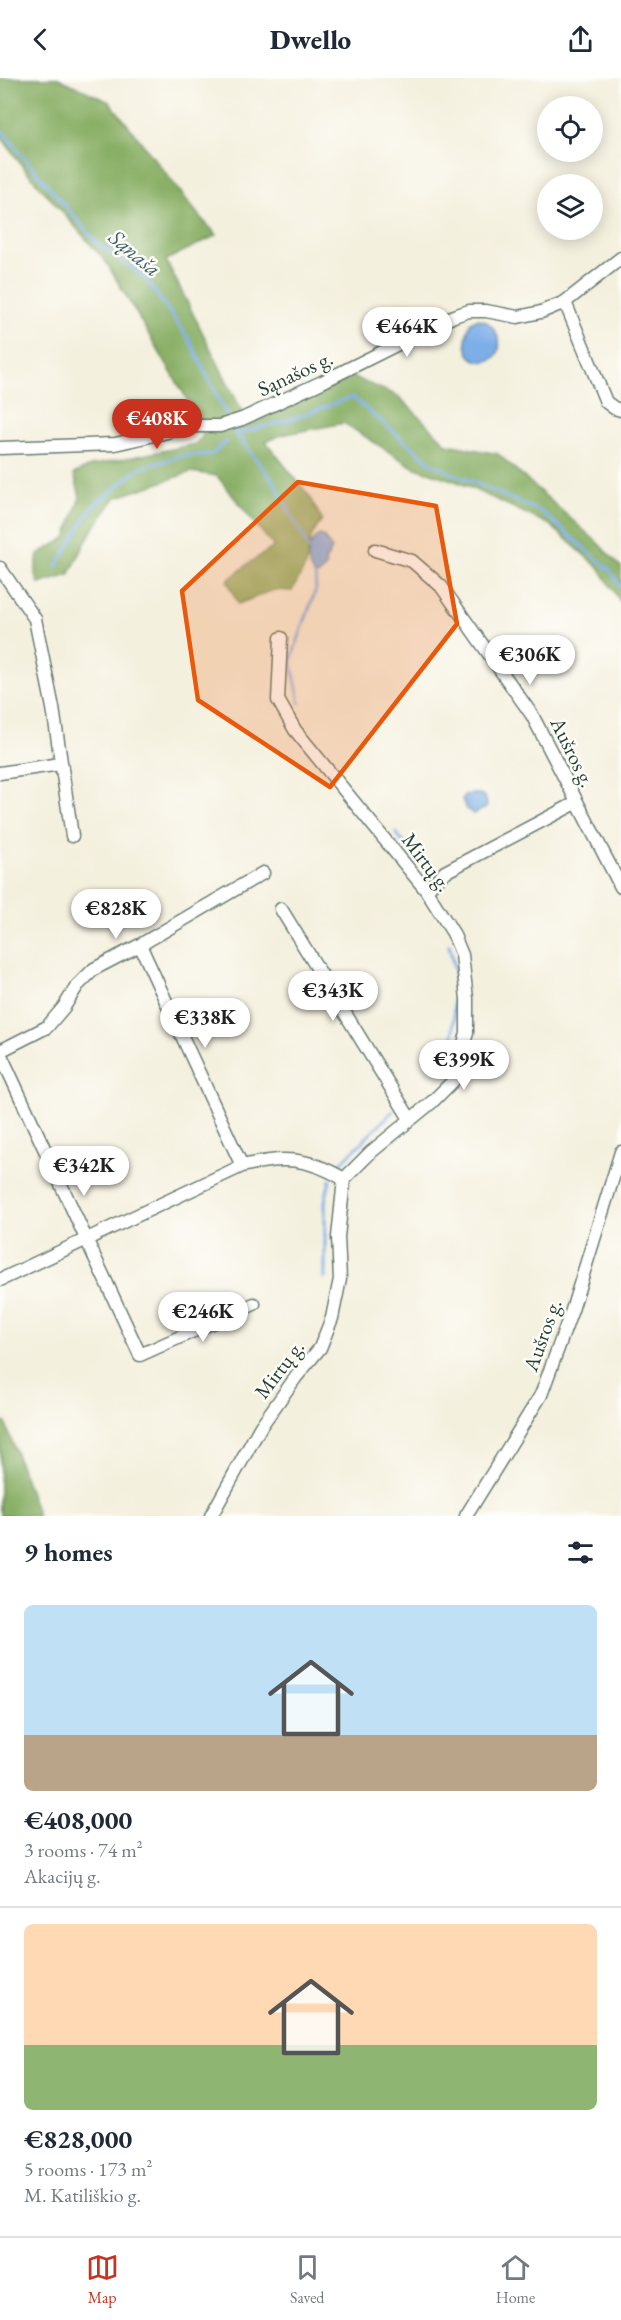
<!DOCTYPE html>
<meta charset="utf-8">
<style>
body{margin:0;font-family:"EB Garamond",serif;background:#f6f6f7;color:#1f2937;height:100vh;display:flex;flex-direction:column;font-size:22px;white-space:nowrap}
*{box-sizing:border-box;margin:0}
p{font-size:20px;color:#747a83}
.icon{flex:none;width:33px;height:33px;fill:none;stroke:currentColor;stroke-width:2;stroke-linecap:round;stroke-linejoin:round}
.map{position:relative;height:1438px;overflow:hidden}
.details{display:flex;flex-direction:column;background:#fff;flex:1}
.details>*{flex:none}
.fabs{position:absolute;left:537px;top:18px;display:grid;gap:12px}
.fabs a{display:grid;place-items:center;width:66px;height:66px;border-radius:50%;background:#fff;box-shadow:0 3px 15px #0003;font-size:30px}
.price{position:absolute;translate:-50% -51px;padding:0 14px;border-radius:21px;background:#fff;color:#222;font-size:20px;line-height:39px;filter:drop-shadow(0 2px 3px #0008)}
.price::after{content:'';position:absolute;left:50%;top:36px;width:18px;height:14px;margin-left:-9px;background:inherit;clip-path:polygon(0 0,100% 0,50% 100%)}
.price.active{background:#c8321e;color:#fff}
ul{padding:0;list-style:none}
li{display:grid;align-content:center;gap:12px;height:318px;padding:0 24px}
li+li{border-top:2px solid #e0e1e3}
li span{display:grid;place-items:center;height:186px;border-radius:9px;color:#555}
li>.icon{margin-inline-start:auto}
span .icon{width:108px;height:108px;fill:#fffc;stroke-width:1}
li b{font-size:26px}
h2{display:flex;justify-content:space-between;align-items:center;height:72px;padding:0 24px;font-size:26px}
header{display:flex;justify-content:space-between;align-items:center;height:78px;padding:0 24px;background:#fff;font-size:27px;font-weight:800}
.tabs{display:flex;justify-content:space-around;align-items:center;height:84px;border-top:2px solid #e0e1e3;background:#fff;font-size:16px;color:#747a83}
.tabs a{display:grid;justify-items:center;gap:3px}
.tabs .active{color:#c8321e}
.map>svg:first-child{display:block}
.forest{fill:#88af65;stroke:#54764c;stroke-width:1.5}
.water{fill:#7daee8;stroke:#4e768e;stroke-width:1.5}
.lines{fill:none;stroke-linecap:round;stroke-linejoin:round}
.stream{stroke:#7daee8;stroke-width:3}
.minor-casing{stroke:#6a7c70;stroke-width:15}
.minor{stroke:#fff;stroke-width:12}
.marked{fill:#e8590c;fill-opacity:0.2;stroke:#e8590c;stroke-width:4.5;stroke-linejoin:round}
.labels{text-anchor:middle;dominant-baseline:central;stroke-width:5;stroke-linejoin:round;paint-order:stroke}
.street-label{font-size:21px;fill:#1f3d34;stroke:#fdfcf7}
.water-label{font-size:22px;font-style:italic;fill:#3b5f6a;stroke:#fdfcf7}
</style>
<header><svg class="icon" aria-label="back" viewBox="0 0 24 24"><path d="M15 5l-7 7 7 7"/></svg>Dwello<svg class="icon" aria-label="share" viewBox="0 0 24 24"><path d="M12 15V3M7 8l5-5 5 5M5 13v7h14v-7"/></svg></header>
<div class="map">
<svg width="621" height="1438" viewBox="0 0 621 1438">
<rect width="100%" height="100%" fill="#fdfcf7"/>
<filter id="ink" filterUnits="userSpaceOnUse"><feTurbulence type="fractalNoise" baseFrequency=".0167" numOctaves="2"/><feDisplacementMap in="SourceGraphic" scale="12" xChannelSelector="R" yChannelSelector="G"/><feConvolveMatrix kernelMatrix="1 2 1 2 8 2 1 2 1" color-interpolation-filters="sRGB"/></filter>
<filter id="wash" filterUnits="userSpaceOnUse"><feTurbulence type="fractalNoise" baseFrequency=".008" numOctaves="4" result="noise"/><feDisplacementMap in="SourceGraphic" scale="24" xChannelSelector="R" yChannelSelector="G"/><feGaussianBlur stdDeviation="1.35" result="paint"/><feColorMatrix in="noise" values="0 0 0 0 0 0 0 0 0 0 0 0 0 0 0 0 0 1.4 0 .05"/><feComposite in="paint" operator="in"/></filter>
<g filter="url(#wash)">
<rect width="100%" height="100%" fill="#f4f0de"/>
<path class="forest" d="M0,0H58L110,24L200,139L217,157L166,182L249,347L353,299L398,318L447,366L498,376L597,464L621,489V525L600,491L550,447L458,404L413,389L344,345L281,357L266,364L310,419L322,442L311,459L306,487L292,513L274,512L238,526L227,503L249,485L274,469L217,398L191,394L115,420L91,454L69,497L39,506L35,495L38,476L66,460L80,419L74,396L90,388L195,366L203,358L197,338L106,184L23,89L0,57Z
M5,1344L38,1438H0V1346Z"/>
<path class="water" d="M476,241C485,241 490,245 495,253C514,286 466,296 466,264C466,258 468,251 470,245Z
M319,457L323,458L332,471L325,483L326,488L321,495L315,498C305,487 306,466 319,457Z
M471,716H480L485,719L487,726L486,730L473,736L466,730L462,721L465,717Z"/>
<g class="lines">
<path class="stream" d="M0,51L96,164L145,200L189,261L227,338
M232,351L274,404L310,472
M236,356L289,342L352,319L432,386L542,434L610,492L621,509
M56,489L92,429L140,390L181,378L212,376L227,363
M300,625L291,582L316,511L315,496
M396,755L420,786
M449,867L455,894L452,988
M340,1086L393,1033
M325,1200V1123L330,1102"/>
</g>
</g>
<g filter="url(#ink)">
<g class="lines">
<g class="minor-casing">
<path id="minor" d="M565,224L606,324L614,330L621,332
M0,370L115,366L194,348H220L242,341L322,304L454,238L469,233H486L518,239L541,234L565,224L621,180
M375,472L412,483L441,508L532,637L621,809
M0,490L35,541L53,630L72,758
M0,695L60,686
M426,812L445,794L576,725
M281,831L410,1041
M140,867L242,1088
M0,973L47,949L64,929L77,908L94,891L140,867L263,795
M0,975L140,1277L254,1226
M0,1202L242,1088C283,1078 307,1079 344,1101
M211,1438L261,1348L296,1299L320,1270L332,1240L340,1201L338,1159L344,1101L371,1074L432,1024L453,1003L467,955V921L462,877L453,855L426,812L295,652L278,622L281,560
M466,1438L541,1317L572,1232L621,1074"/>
</g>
<use href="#minor" class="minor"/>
</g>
</g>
<path class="marked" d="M298,404L436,428L457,546L330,709L198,622L182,513Z"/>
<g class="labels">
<g class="street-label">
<text transform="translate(295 295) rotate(-25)">Sąnašos g.</text>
<text transform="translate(573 674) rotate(64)">Aušros g.</text>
<text transform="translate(427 784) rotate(53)">Mirtų g.</text>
<text transform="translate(542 1257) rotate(-70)">Aušros g.</text>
<text transform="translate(279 1291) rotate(-53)">Mirtų g.</text>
</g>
<g class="water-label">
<text transform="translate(135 175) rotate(40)">Sąnaša</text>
</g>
</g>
</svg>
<div class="fabs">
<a><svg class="icon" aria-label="locate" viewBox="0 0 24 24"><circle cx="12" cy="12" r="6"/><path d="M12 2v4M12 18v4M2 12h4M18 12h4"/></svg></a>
<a><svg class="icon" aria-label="layers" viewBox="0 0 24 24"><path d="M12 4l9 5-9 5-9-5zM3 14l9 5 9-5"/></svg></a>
</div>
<b class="price" style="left:407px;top:280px">€464K</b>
<b class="price active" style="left:157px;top:372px">€408K</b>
<b class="price" style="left:530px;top:608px">€306K</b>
<b class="price" style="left:116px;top:862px">€828K</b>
<b class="price" style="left:333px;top:944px">€343K</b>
<b class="price" style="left:205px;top:971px">€338K</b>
<b class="price" style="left:464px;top:1013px">€399K</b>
<b class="price" style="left:84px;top:1119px">€342K</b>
<b class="price" style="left:203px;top:1265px">€246K</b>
</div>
<section class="details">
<h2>9 homes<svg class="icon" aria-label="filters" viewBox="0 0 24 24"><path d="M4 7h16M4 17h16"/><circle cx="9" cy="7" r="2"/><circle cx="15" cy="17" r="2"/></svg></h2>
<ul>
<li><span style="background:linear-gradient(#bfe0f5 70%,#b9a48a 0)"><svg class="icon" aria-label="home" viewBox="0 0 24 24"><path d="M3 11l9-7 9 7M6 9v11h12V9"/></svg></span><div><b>€408,000</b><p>3 rooms · 74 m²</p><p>Akacijų g.</p></div></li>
<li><span style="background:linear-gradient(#ffd9b3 65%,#8fb573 0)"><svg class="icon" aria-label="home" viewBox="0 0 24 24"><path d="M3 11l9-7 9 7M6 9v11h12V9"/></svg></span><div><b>€828,000</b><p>5 rooms · 173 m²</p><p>M. Katiliškio g.</p></div></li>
</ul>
</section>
<nav class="tabs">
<a class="active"><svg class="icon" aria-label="map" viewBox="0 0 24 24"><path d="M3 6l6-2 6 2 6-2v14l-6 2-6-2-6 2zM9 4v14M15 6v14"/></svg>Map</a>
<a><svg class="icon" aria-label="saved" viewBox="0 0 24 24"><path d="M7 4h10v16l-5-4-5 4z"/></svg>Saved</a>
<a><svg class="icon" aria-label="home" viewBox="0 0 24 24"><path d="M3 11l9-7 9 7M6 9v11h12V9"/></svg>Home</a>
</nav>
